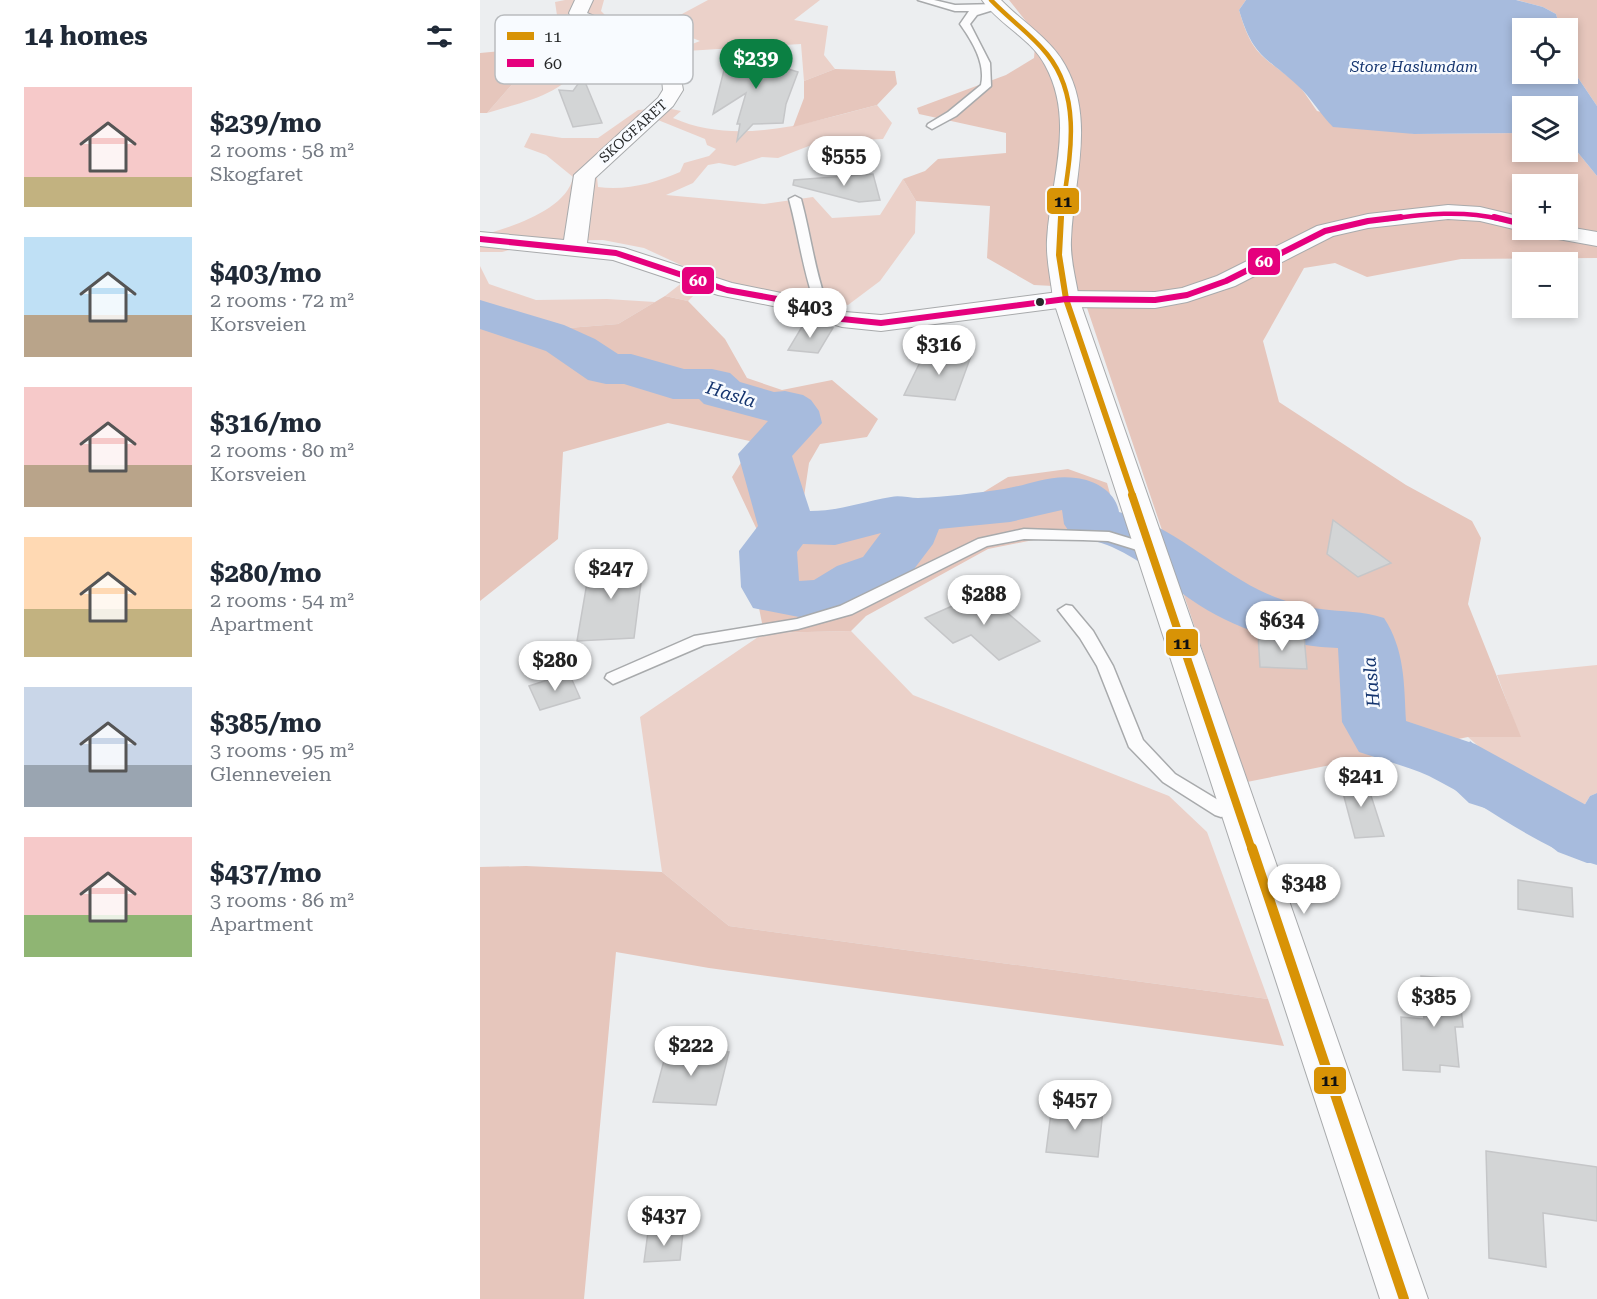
<!DOCTYPE html>
<meta charset="utf-8">
<style>
body{margin:0;font-family:"Roboto Serif",serif;background:#f6f6f7;color:#1f2937;height:100vh;display:flex;flex-direction:column;font-size:22px;white-space:nowrap}
*{box-sizing:border-box;margin:0}
p{font-size:20px;color:#747a83}
.icon{flex:none;width:33px;height:33px;fill:none;stroke:currentColor;stroke-width:2;stroke-linecap:round;stroke-linejoin:round}
.map{position:relative;flex:1;overflow:hidden}
.panel{display:flex;flex-direction:column;background:#fff;width:480px}
.panel>*{flex:none}
.buttons{position:absolute;left:1032px;top:18px;display:grid;gap:12px}
.buttons a{display:grid;place-items:center;width:66px;height:66px;border-radius:0px;background:#fff;box-shadow:0 3px 9px #0003;font-size:30px}
.price{position:absolute;translate:-50% -51px;padding:0 14px;border-radius:21px;background:#fff;color:#222;font-size:20px;line-height:39px;filter:drop-shadow(0 2px 3px #0008)}
.price::after{content:'';position:absolute;left:50%;top:36px;width:18px;height:14px;margin-left:-9px;background:inherit;clip-path:polygon(0 0,100% 0,50% 100%)}
.price.current{background:#0b8043;color:#fff}
ul{padding:0;list-style:none}
li{display:flex;align-items:center;gap:18px;height:150px;padding:0 24px}
li span{display:grid;place-items:center;flex:none;width:168px;height:120px;border-radius:0px;color:#555}
li>.icon{margin-inline-start:auto}
span .icon{width:72px;height:72px;fill:#fffc;stroke-width:1}
li b{font-size:26px}
h2{display:flex;justify-content:space-between;align-items:center;height:72px;padding:0 24px;font-size:26px}
main{display:flex;flex:1;min-height:0}
.map>svg:first-child{display:block}
.green{fill:#ebd1c9;fill-rule:evenodd}
.forest{fill:#e6c6bc;fill-rule:evenodd}
.water{fill:#a7bbdd}
.lines{fill:none;stroke-linecap:round;stroke-linejoin:round}
.river{fill:#a7bbdd;fill-rule:evenodd}
.building{fill:#d3d5d6;stroke:#c5c6c8;stroke-width:1.5}
.lane-casing{stroke:#a8aaac;stroke-width:3}
.street-casing{stroke:#a8aaac;stroke-width:2}
.secondary-casing{stroke:#a8aaac;stroke-width:2}
.lane{fill:#fcfcfd;fill-rule:evenodd}
.street{fill:#fcfcfd;fill-rule:evenodd}
.secondary{fill:#fcfcfd;fill-rule:evenodd}
.bus-1-far3-casing{stroke:#f8fbff;stroke-width:8}
.bus-1-far2-casing{stroke:#f8fbff;stroke-width:10}
.bus-1-far1-casing{stroke:#f8fbff;stroke-width:12}
.bus-1-casing{stroke:#f8fbff;stroke-width:14}
.bus-2-far1-casing{stroke:#f8fbff;stroke-width:8}
.bus-2-casing{stroke:#f8fbff;stroke-width:10}
.bus-1-far3{stroke:#d89306;stroke-width:4.5}
.bus-1-far2{stroke:#d89306;stroke-width:6}
.bus-1-far1{stroke:#d89306;stroke-width:8}
.bus-1{stroke:#d89306;stroke-width:10}
.bus-2-far1{stroke:#e5007d;stroke-width:4.5}
.bus-2{stroke:#e5007d;stroke-width:6}
.bus-dot{fill:#262829;stroke:#f8fbff;stroke-width:2}
.labels{text-anchor:middle;dominant-baseline:central;stroke-width:5;stroke-linejoin:round;paint-order:stroke}
.far-street-label{font-size:14px;fill:#262829;stroke:#f8fbff}
.far-water-label{font-size:15px;font-style:italic;fill:#15356f;stroke:#f8fbff}
.water-label{font-size:18px;font-style:italic;fill:#15356f;stroke:#f8fbff}
.key{fill:#f8fbff;stroke:#b9bcbf;stroke-width:1.5}
.key-label{font-size:16px;fill:#262829}
.line-badge{stroke:#f8fbff;stroke-width:2}
.badge-label{font-size:16px;text-anchor:middle;font-weight:bold;fill:#fff}
.pale-badge-label{font-size:16px;text-anchor:middle;font-weight:bold;fill:#111}
</style>
<main>
<section class="panel">
<h2>14 homes<svg class="icon" aria-label="filters" viewBox="0 0 24 24"><path d="M4 7h16M4 17h16"/><circle cx="9" cy="7" r="2"/><circle cx="15" cy="17" r="2"/></svg></h2>
<ul>
<li><span style="background:linear-gradient(#f6c9c9 75%,#c2b280 0)"><svg class="icon" aria-label="home" viewBox="0 0 24 24"><path d="M3 11l9-7 9 7M6 9v11h12V9"/></svg></span><div><b>$239/mo</b><p>2 rooms · 58 m²</p><p>Skogfaret</p></div></li>
<li><span style="background:linear-gradient(#bfe0f5 65%,#b9a48a 0)"><svg class="icon" aria-label="home" viewBox="0 0 24 24"><path d="M3 11l9-7 9 7M6 9v11h12V9"/></svg></span><div><b>$403/mo</b><p>2 rooms · 72 m²</p><p>Korsveien</p></div></li>
<li><span style="background:linear-gradient(#f6c9c9 65%,#b9a48a 0)"><svg class="icon" aria-label="home" viewBox="0 0 24 24"><path d="M3 11l9-7 9 7M6 9v11h12V9"/></svg></span><div><b>$316/mo</b><p>2 rooms · 80 m²</p><p>Korsveien</p></div></li>
<li><span style="background:linear-gradient(#ffd9b3 60%,#c2b280 0)"><svg class="icon" aria-label="home" viewBox="0 0 24 24"><path d="M3 11l9-7 9 7M6 9v11h12V9"/></svg></span><div><b>$280/mo</b><p>2 rooms · 54 m²</p><p>Apartment</p></div></li>
<li><span style="background:linear-gradient(#c9d6e8 65%,#9aa5b1 0)"><svg class="icon" aria-label="home" viewBox="0 0 24 24"><path d="M3 11l9-7 9 7M6 9v11h12V9"/></svg></span><div><b>$385/mo</b><p>3 rooms · 95 m²</p><p>Glenneveien</p></div></li>
<li><span style="background:linear-gradient(#f6c9c9 65%,#8fb573 0)"><svg class="icon" aria-label="home" viewBox="0 0 24 24"><path d="M3 11l9-7 9 7M6 9v11h12V9"/></svg></span><div><b>$437/mo</b><p>3 rooms · 86 m²</p><p>Apartment</p></div></li>
</ul>
</section>
<div class="map">
<svg width="1117" height="1299" viewBox="0 0 1117 1299">
<rect width="100%" height="100%" fill="#eceef0"/>
<path class="green" d="M85,0H124L121,11L129,19L178,20L202,14L228,0H340L314,20L348,26L344,55L355,69L324,81L321,44L206,51L202,48L220,41L210,37L173,43L144,28L91,29L78,22L75,2Z
M111,55C81,96 53,99 7,113L43,72Z
M397,105L412,123L403,139L339,142L298,158L282,157L255,166L239,163L228,165L213,183L186,195L284,204L333,197L352,218L400,215L423,179L436,201L435,233L400,281L368,305L252,286L217,292L208,301L185,296L216,272L164,248L123,240L62,241L22,252H0V236C29,228 87,210 93,177L66,155L44,147L51,133L82,138H118L158,110L187,108L201,111L193,118C259,147 331,122 397,105ZM173,118L225,139L227,145L236,149L229,156L204,163L200,172C175,183 146,191 118,187L115,157Z
M0,266L9,284L56,300L127,299L175,302L138,324L63,330L0,321Z
M371,631L433,695L689,796L727,832L788,999L249,926L182,872L160,717L284,633Z
M1117,665V793L1110,796L1104,806L1099,807L1050,775L1033,777L988,737H1040L1017,675Z"/>
<path class="forest" d="M529,0H766L759,10C773,59 784,55 818,85C825,92 831,103 837,111L934,134L1042,133V152H1088V145L1095,149L1117,176V258L981,259L887,277L855,263L824,268L783,341L799,402L926,485L992,521L1001,538L988,604L1041,737H988L767,782L603,296L593,287L554,285L507,258L510,206L436,201L423,179L445,171L458,159L526,153V133L439,114L437,108L526,75L554,58L556,34ZM1042,184H1088V230H1042Z
M1037,0H1117V106L1088,63V28H1080L1076,14L1063,7Z
M144,28L173,43L164,49L111,55L43,72L7,113H0V53L67,47L91,29Z
M355,69L415,71L417,84L397,105L313,127L324,98V81Z
M185,296L208,301L245,339L267,378L302,390L352,380L398,419L387,437L340,444L329,463L321,517L357,519L497,496L528,477L588,469L627,483L640,530L578,535L508,549L386,616L371,631L284,633L278,603V532L252,477L274,442L188,423L83,452L78,539L0,601V321L63,330L138,324Z
M46,866L182,872L249,926L788,999L804,1046L229,968L136,952L104,1299H0V867Z"/>
<path class="water" d="M766,0H1036L1063,7L1076,14L1080,28H1042V74H1088V63L1117,106V176L1095,149L1088,145V106H1042V133L934,134L853,127C840,114 831,97 817,85C784,55 773,57 759,10Z
M990,741L1033,777L1050,775L1099,807L1104,806L1110,796L1117,793V863H1107L1078,852L1033,817L989,803L969,784L972,760L985,751Z"/>
<g class="lines">
<path class="river" d="M0,300L84,325L115,339L138,354H151L204,369H232L250,373L260,382L294,392L305,391L323,395L331,400L339,411L342,423L312,456L330,511C359,511 382,502 411,497C419,495 429,498 438,498C466,497 496,493 524,489C549,485 570,474 596,478C615,480 636,492 639,512C693,526 730,565 779,590C798,599 820,607 841,609C863,612 883,611 904,618C925,650 924,684 926,721L995,744L1117,811V865C1053,846 1007,805 949,776C927,766 902,760 879,752L862,722L858,648C811,647 758,630 719,605C690,586 664,561 632,547C619,541 605,539 592,536L584,524L582,510L530,522L459,529L453,544L425,581L399,592L368,610L347,615L319,617L273,608L261,587L259,551L278,526L258,454L288,421L224,404L219,399H193L144,384H126L108,380L66,351L0,329ZM401,533L383,557L357,566L334,580L319,581L317,552L323,544L355,545Z"/>
</g>
<path class="building" d="M248,54H260L318,72L306,104L303,123L273,124L257,141L260,124H257L266,93L233,114Z
M103,77L122,123L93,127L79,90L93,91Z
M393,174L400,200L379,202L313,185L314,180Z
M323,325L353,328L338,353L308,350Z
M445,352L491,356L475,400L424,395Z
M853,520L911,563L878,577L847,554Z
M156,552L148,583H161L154,638L97,641L108,577L120,566L124,553Z
M504,592L510,598L560,641L519,660L491,635L473,643L445,618Z
M778,634L824,636L827,669L780,667Z
M89,673L100,698L60,710L49,686Z
M885,777L904,836L875,838L859,778Z
M1038,880L1092,888L1093,917L1038,909Z
M941,976L978,979L983,1027H975L979,1067L960,1065V1072L923,1070L921,1017L944,1019Z
M187,1049L249,1052L236,1105L173,1102Z
M572,1105L623,1110L618,1157L566,1152Z
M1006,1151L1117,1167V1221L1063,1213L1066,1267L1009,1258Z
M168,1232H203L200,1260L164,1262Z"/>
<g class="lines">
<g class="lane-casing">
<path id="lane" d="M438,0H454L475,5L518,4L523,7L497,15L490,24L510,63L511,86L476,116L452,129L447,126L448,124L468,112L501,85C506,63 492,41 480,24L489,11H475Z
M315,196L321,199C330,232 334,266 345,298L335,310L331,311L325,307L333,298C322,265 318,232 309,199Z
M544,529L629,532L675,546L678,549L670,554L628,541L603,540L544,539L507,546L372,614L318,629L224,645L133,684L125,678L127,674L214,636L317,619L360,606L498,539Z
M586,605L592,606L613,631L633,666L663,740L695,774L743,803L756,799L762,801L765,806L762,811L741,817L735,815L683,782L649,747L617,666L600,638L578,610Z"/>
</g>
<g class="street-casing">
<path id="street" d="M95,0H113L107,13L196,50L203,90L193,106L115,178L107,243L144,248L252,283L306,294L365,312L401,315L586,291L675,292L702,288L737,276L837,226L888,214L968,205L1000,207L1042,217V230H1048L1042,231L1000,221L968,219L888,228L853,236L755,286L707,302L675,308L586,307L401,331L362,327L293,306L238,295L133,260L0,246V232L84,240L94,175L178,98L183,90L180,57L93,21L89,13Z
M1088,227L1117,232V246L1056,235L1052,230H1088Z"/>
</g>
<g class="secondary-casing">
<path id="secondary" d="M502,0H521C542,22 570,38 585,65C616,120 593,181 591,240C590,260 596,279 599,299L948,1299H900L573,299C571,279 566,260 567,240C570,182 596,121 565,65C551,38 519,25 502,0Z"/>
</g>
<use href="#lane" class="lane"/>
<use href="#street" class="street"/>
<use href="#secondary" class="secondary"/>
<g class="bus-1-far3-casing">
<path id="bus-1-far3" d="M511,0C529,19 551,34 567,54C605,101 588,165 581,219"/>
</g>
<g class="bus-1-far2-casing">
<path id="bus-1-far2" d="M581,217L579,255L586,299L653,496"/>
</g>
<g class="bus-1-far1-casing">
<path id="bus-1-far1" d="M652,495L772,850"/>
</g>
<g class="bus-1-casing">
<path id="bus-1" d="M772,848L924,1299"/>
</g>
<g class="bus-2-far1-casing">
<path id="bus-2-far1" d="M907,219C946,214 982,210 1020,219"/>
</g>
<g class="bus-2-casing">
<path id="bus-2" d="M1014,217L1042,224
M0,239L136,253L247,290L297,299L362,319L401,323L586,299L675,300L707,295L746,281L845,231L888,221L921,217"/>
</g>
<use href="#bus-1-far3" class="bus-1-far3"/>
<use href="#bus-1-far2" class="bus-1-far2"/>
<use href="#bus-1-far1" class="bus-1-far1"/>
<use href="#bus-1" class="bus-1"/>
<use href="#bus-2-far1" class="bus-2-far1"/>
<use href="#bus-2" class="bus-2"/>
</g>
<circle class="bus-dot" cx="560" cy="302" r="5"/>
<g class="labels">
<g class="far-street-label">
<text transform="translate(153 131) rotate(-42)">SKOGFARET</text>
</g>
<g class="far-water-label">
<text x="934" y="67">Store Haslumdam</text>
</g>
<g class="water-label">
<text transform="translate(251 394) rotate(17)">Hasla</text>
<text transform="translate(891 682) rotate(-95)">Hasla</text>
</g>
</g>
<rect x="15" y="15" width="198" height="69" rx="9" class="key"/>
<rect x="27" y="32" width="27" height="8" fill="#d89306"/>
<rect x="27" y="59" width="27" height="8" fill="#e5007d"/>
<g class="key-label">
<text x="64" y="42">11</text>
<text x="64" y="69">60</text>
</g>
<g class="line-badge">
<rect x="566" y="187" width="34" height="28" rx="6" fill="#d89306"/>
<rect x="767" y="247" width="34" height="29" rx="6" fill="#e5007d"/>
<rect x="201" y="266" width="34" height="29" rx="6" fill="#e5007d"/>
<rect x="685" y="628" width="34" height="29" rx="6" fill="#d89306"/>
<rect x="833" y="1066" width="34" height="29" rx="6" fill="#d89306"/>
</g>
<g class="badge-label">
<text x="784" y="267">60</text>
<text x="218" y="286">60</text>
</g>
<g class="pale-badge-label">
<text x="583" y="207">11</text>
<text x="702" y="649">11</text>
<text x="850" y="1086">11</text>
</g>
</svg>
<div class="buttons">
<a><svg class="icon" aria-label="locate" viewBox="0 0 24 24"><circle cx="12" cy="12" r="6"/><path d="M12 2v4M12 18v4M2 12h4M18 12h4"/></svg></a>
<a><svg class="icon" aria-label="layers" viewBox="0 0 24 24"><path d="M12 4l9 5-9 5-9-5zM3 14l9 5 9-5"/></svg></a>
<a>+</a>
<a>−</a>
</div>
<b class="price current" style="left:276px;top:90px">$239</b>
<b class="price" style="left:364px;top:187px">$555</b>
<b class="price" style="left:330px;top:339px">$403</b>
<b class="price" style="left:459px;top:376px">$316</b>
<b class="price" style="left:131px;top:600px">$247</b>
<b class="price" style="left:504px;top:626px">$288</b>
<b class="price" style="left:802px;top:652px">$634</b>
<b class="price" style="left:75px;top:692px">$280</b>
<b class="price" style="left:881px;top:808px">$241</b>
<b class="price" style="left:824px;top:915px">$348</b>
<b class="price" style="left:954px;top:1028px">$385</b>
<b class="price" style="left:211px;top:1077px">$222</b>
<b class="price" style="left:595px;top:1131px">$457</b>
<b class="price" style="left:184px;top:1247px">$437</b>
</div>
</main>
